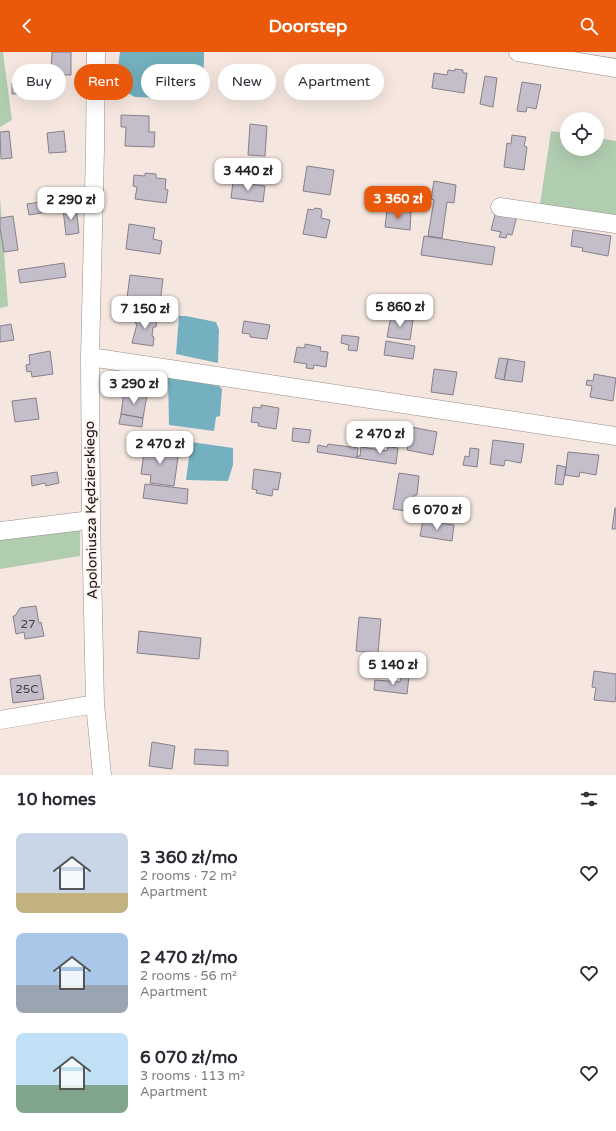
<!DOCTYPE html>
<meta charset="utf-8">
<style>
body{margin:0;font-family:"Varela Round",sans-serif;background:#f2f2f3;color:#2b2b33;height:100vh;display:flex;flex-direction:column;font-size:15px;white-space:nowrap}
*{box-sizing:border-box;margin:0}
p{font-size:13px;color:#7c7c81}
.icon{flex:none;width:22px;height:22px;fill:none;stroke:currentColor;stroke-width:2;stroke-linecap:round;stroke-linejoin:round}
.map{position:relative;height:723px;overflow:hidden}
.panel{display:flex;flex-direction:column;background:#fff;flex:1}
.panel>*{flex:none}
.hud{position:absolute;left:12px;top:12px;width:400px;height:36px;display:flex;gap:8px}
.buttons{position:absolute;left:560px;top:60px;display:grid;gap:8px}
.buttons a{display:grid;place-items:center;width:44px;height:44px;border-radius:50%;background:#fff;box-shadow:0 4px 16px #0002;font-size:20px}
.price{position:absolute;translate:-50% -34px;padding:0 9px;border-radius:8px;background:#fff;color:#222;font-size:13px;line-height:26px;filter:drop-shadow(0 1px 2px #0008)}
.price::after{content:'';position:absolute;left:50%;top:24px;width:12px;height:9px;margin-left:-6px;background:inherit;clip-path:polygon(0 0,100% 0,50% 100%)}
.price.selected{background:#ea580c;color:#fff}
ul{padding:0;list-style:none}
li{display:flex;align-items:center;gap:12px;height:100px;padding:0 16px}
li span{display:grid;place-items:center;flex:none;width:112px;height:80px;border-radius:8px;color:#555}
li>.icon{margin-inline-start:auto}
span .icon{width:48px;height:48px;fill:#fffc;stroke-width:1}
li b{font-size:17px}
h2{display:flex;justify-content:space-between;align-items:center;height:48px;padding:0 16px;font-size:17px}
.tag{padding:0 14px;border-radius:18px;background:#fff;box-shadow:0 4px 16px #0002;font-size:14px;line-height:36px}
.tag.selected{background:#ea580c;color:#fff}
header{display:flex;justify-content:space-between;align-items:center;height:52px;padding:0 16px;background:#ea580c;color:#fff;font-size:18px;font-weight:700}
.map>svg:first-child{display:block}
.green{fill:#b1cdb0}
.water{fill:#74b0bf}
.building{fill:#c4beca;stroke:#87808b}
.lines{fill:none;stroke-linecap:round;stroke-linejoin:round}
.minor-casing{stroke:#998c86;stroke-width:19}
.minor{stroke:#fff;stroke-width:18}
.labels{text-anchor:middle;dominant-baseline:central;stroke-width:4;stroke-linejoin:round;paint-order:stroke}
.number-label{font-size:12px;fill:#443f41}
.street-label{font-size:14px;fill:#1a1513;stroke:#fef5f1}
</style>
<header><svg class="icon" aria-label="back" viewBox="0 0 24 24"><path d="M15 5l-7 7 7 7"/></svg>Doorstep<svg class="icon" aria-label="search" viewBox="0 0 24 24"><circle cx="10" cy="10" r="6"/><path d="M15 15l6 6"/></svg></header>
<div class="map">
<svg width="616" height="723" viewBox="0 0 616 723">
<rect width="100%" height="100%" fill="#f5e7e0"/>
<path class="green" d="M0,0H3L12,68L0,75Z
M551,79L567,81V97H597V86L616,89V163L540,152Z
M0,145L8,254L0,256Z
M80,477V504L0,517V483Z"/>
<path class="water" d="M120,0H204C204,15 204,36 193,47L135,45L120,37L118,16Z
M179,264H186L216,270L219,278L218,311L176,302Z
M168,325L219,334L222,337L220,364L216,365L214,379L169,373Z
M191,390L233,396V413L228,429L186,428Z"/>
<path class="building" d="M52,0H71V23H51Z
M455,17L463,18V21H467L464,41L432,36L434,21L447,23L448,18L455,19Z
M485,24L497,26L493,55L480,52Z
M522,30L541,33L536,57L527,55L526,60L517,59Z
M12,31H47V42H12Z
M121,63L149,64V80H155L154,95L125,94L126,75H121Z
M250,72L267,74L265,104L248,103Z
M9,79L12,106L1,107L0,80Z
M64,79L66,100L49,101L47,81Z
M512,83L526,85L524,94L527,95L524,118L504,115L507,91L511,92Z
M307,114L334,118L330,143L303,139Z
M145,121L156,122V126L166,127L165,137L168,138L166,151L135,147L137,135L133,134L134,123L145,124Z
M434,129L456,133L454,151L447,150L442,186L428,184L434,148L431,147Z
M233,130L265,134L263,150L231,146Z
M46,149L48,160L29,163L27,152Z
M76,155L79,181L66,183L63,157Z
M497,155L518,160L512,183L507,182L506,186L499,185L501,180L491,178Z
M315,156L321,157L322,160L321,166L330,168L326,186L303,182L308,157L313,158Z
M387,158L411,160L410,178L385,175Z
M13,164L18,198L4,200L0,176V166Z
M129,172L155,176L153,187L162,189L160,202L126,197Z
M573,178L611,184L608,204L582,199L583,196L571,194Z
M424,184L495,195L492,213L421,203Z
M64,211L66,225L20,231L18,218Z
M130,223L163,227L160,251L127,246Z
M136,262L157,265L156,275H153L152,284L154,285L153,294L132,291L137,272L135,271Z
M391,264L413,268L410,288L387,285Z
M244,269L270,273L267,287L250,285V282L242,281Z
M11,272L14,288L0,290V274Z
M342,283L359,285L357,299L348,298L349,293L341,291Z
M386,289L415,294L413,307L384,303Z
M305,292L321,295L320,299L328,300L326,315L314,313L313,317L306,316L307,312L294,310L297,295L305,296Z
M50,299L53,322L32,325L31,319L27,320L26,313L30,312L29,303Z
M499,306L508,307L504,328L495,326Z
M508,307L525,310L522,330L504,328Z
M434,317L457,320L453,343L431,340Z
M594,322L616,326L613,349L590,345L592,334L586,333L587,328L593,329Z
M124,340L147,343L143,366L121,362Z
M36,346L39,367L15,370L12,349Z
M261,353L279,356L276,377L258,374L259,371L251,370L253,355L261,356Z
M121,362L143,366L142,375L119,372Z
M411,375L437,380L433,403L407,398Z
M293,376L311,378L309,391L292,389Z
M493,388L524,392L521,411L505,408L504,414L490,412Z
M328,392L358,396L357,406L317,400L318,393L327,395Z
M145,394L179,398L174,434L150,431L151,423L141,422Z
M361,395L387,399L388,395L398,396L396,412L357,406V404H360Z
M470,396L479,397L477,415L463,413L465,404L469,405Z
M568,400L599,403L596,423L580,420L579,425L565,423Z
M557,413L566,415L563,433L555,432Z
M254,417L281,421L278,438L273,437L272,444L256,441L257,438L252,437Z
M57,420L59,431L46,434L45,431L32,434L31,424Z
M399,421L419,424L417,443H414L412,460L393,457Z
M145,432L188,437L187,452L143,446Z
M615,456H616V477H612Z
M423,468L454,473L452,489L420,484Z
M36,554L39,571L41,570L44,584L25,587L24,580L16,582L13,564H15L20,556Z
M359,565L381,567L378,601L356,599Z
M139,579L201,586L199,607L137,601Z
M594,619L616,622V642L615,650L594,648L596,636L592,635Z
M40,623L44,647L13,651L10,627Z
M401,624H409L407,642L374,638L375,628L400,630Z
M152,690L175,694L172,717L149,714Z
M195,697L228,699V714L194,712Z"/>
<g class="lines">
<g class="minor-casing">
<path id="minor" d="M96,0L95,97L90,305L91,468L95,652L102,723
M518,0L616,16
M500,155L616,172
M90,305L616,384
M0,479L91,468
M0,668L95,652"/>
</g>
<use href="#minor" class="minor"/>
</g>
<g class="labels">
<g class="number-label">
<text x="28" y="572">27</text>
<text x="27" y="637">25C</text>
</g>
<g class="street-label">
<text transform="translate(91 458) rotate(-91)">Apoloniusza Kędzierskiego</text>
</g>
</g>
</svg>
<div class="buttons">
<a><svg class="icon" aria-label="locate" viewBox="0 0 24 24"><circle cx="12" cy="12" r="6"/><path d="M12 2v4M12 18v4M2 12h4M18 12h4"/></svg></a>
</div>
<b class="price" style="left:248px;top:140px">3 440 zł</b>
<b class="price selected" style="left:398px;top:168px">3 360 zł</b>
<b class="price" style="left:71px;top:169px">2 290 zł</b>
<b class="price" style="left:400px;top:276px">5 860 zł</b>
<b class="price" style="left:145px;top:278px">7 150 zł</b>
<b class="price" style="left:134px;top:353px">3 290 zł</b>
<b class="price" style="left:380px;top:403px">2 470 zł</b>
<b class="price" style="left:160px;top:413px">2 470 zł</b>
<b class="price" style="left:437px;top:479px">6 070 zł</b>
<b class="price" style="left:393px;top:634px">5 140 zł</b>
<div class="hud">
<a class="tag">Buy</a>
<a class="tag selected">Rent</a>
<a class="tag">Filters</a>
<a class="tag">New</a>
<a class="tag">Apartment</a>
</div>
</div>
<section class="panel">
<h2>10 homes<svg class="icon" aria-label="filters" viewBox="0 0 24 24"><path d="M4 7h16M4 17h16"/><circle cx="9" cy="7" r="2"/><circle cx="15" cy="17" r="2"/></svg></h2>
<ul>
<li><span style="background:linear-gradient(#c9d6e8 75%,#c2b280 0)"><svg class="icon" aria-label="home" viewBox="0 0 24 24"><path d="M3 11l9-7 9 7M6 9v11h12V9"/></svg></span><div><b>3 360 zł/mo</b><p>2 rooms · 72 m²</p><p>Apartment</p></div><svg class="icon" aria-label="heart" viewBox="0 0 24 24"><path d="M12 20l-8-8c-3-5 5-10 8-4 3-6 11-1 8 4z"/></svg></li>
<li><span style="background:linear-gradient(#a9c7e8 65%,#9aa5b1 0)"><svg class="icon" aria-label="home" viewBox="0 0 24 24"><path d="M3 11l9-7 9 7M6 9v11h12V9"/></svg></span><div><b>2 470 zł/mo</b><p>2 rooms · 56 m²</p><p>Apartment</p></div><svg class="icon" aria-label="heart" viewBox="0 0 24 24"><path d="M12 20l-8-8c-3-5 5-10 8-4 3-6 11-1 8 4z"/></svg></li>
<li><span style="background:linear-gradient(#bfe0f5 65%,#7fa58c 0)"><svg class="icon" aria-label="home" viewBox="0 0 24 24"><path d="M3 11l9-7 9 7M6 9v11h12V9"/></svg></span><div><b>6 070 zł/mo</b><p>3 rooms · 113 m²</p><p>Apartment</p></div><svg class="icon" aria-label="heart" viewBox="0 0 24 24"><path d="M12 20l-8-8c-3-5 5-10 8-4 3-6 11-1 8 4z"/></svg></li>
</ul>
</section>
